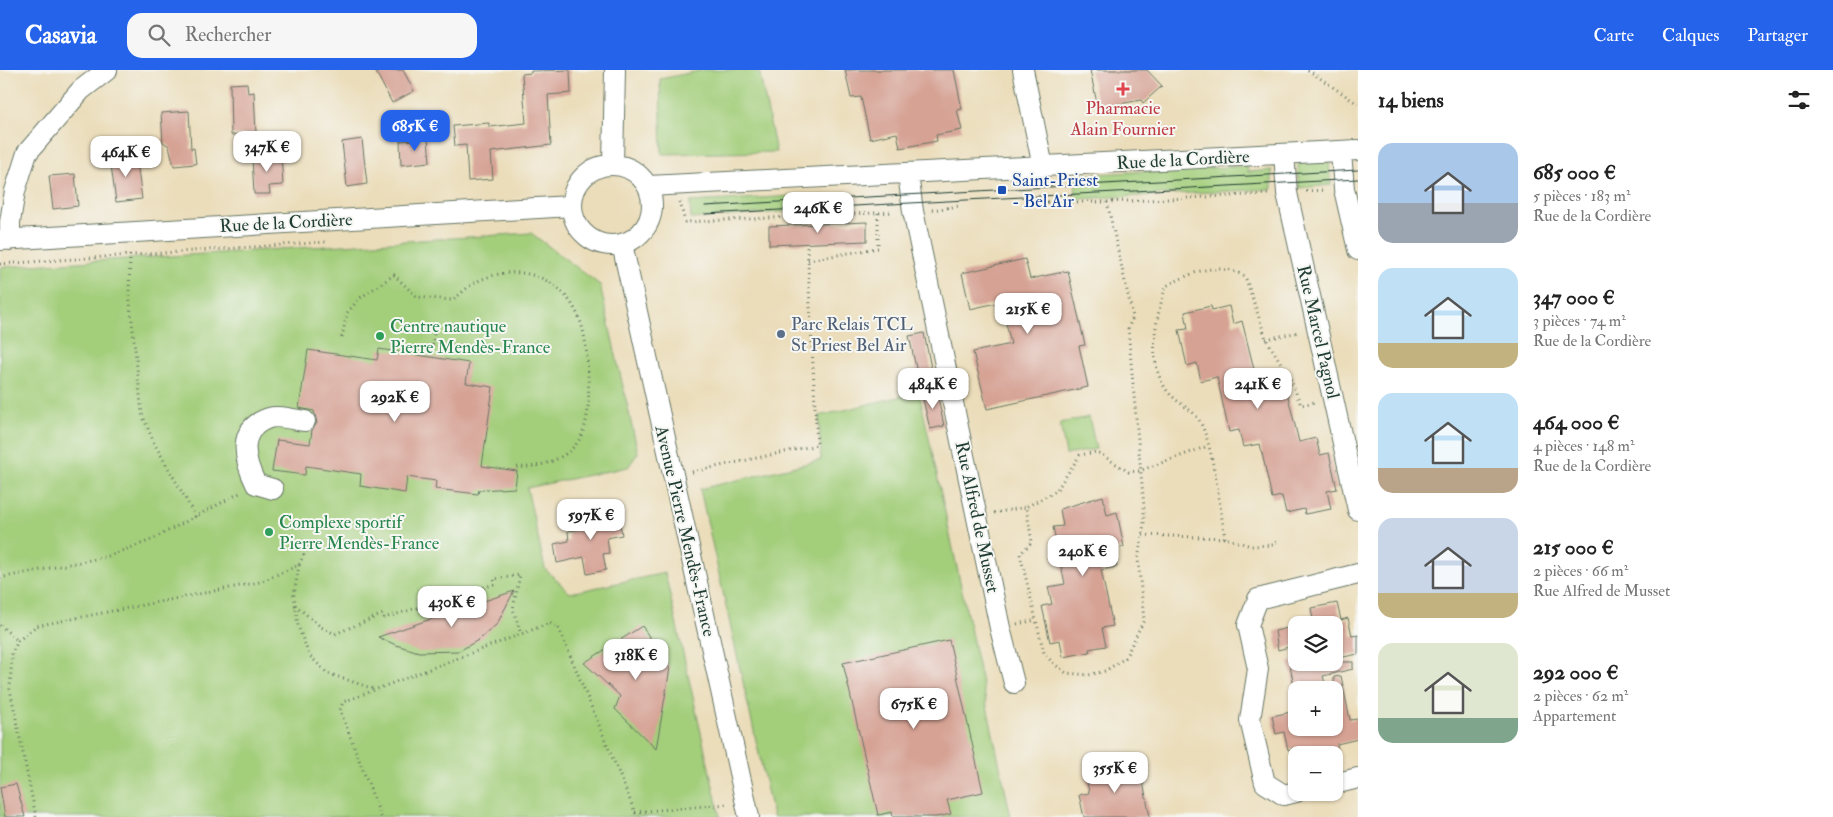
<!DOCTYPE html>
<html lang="fr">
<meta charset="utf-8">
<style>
body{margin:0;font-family:"IM FELL Double Pica",serif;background:#f6f6f6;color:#222;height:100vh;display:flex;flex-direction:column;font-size:19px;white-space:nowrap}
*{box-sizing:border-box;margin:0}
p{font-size:16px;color:#767676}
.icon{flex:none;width:28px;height:28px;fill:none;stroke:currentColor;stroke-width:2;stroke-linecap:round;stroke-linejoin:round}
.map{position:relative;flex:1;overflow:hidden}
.details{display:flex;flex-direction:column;background:#fff;width:475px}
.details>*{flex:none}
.controls{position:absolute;left:1288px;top:546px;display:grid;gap:10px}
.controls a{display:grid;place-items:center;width:55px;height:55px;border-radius:10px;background:#fff;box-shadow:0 1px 4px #0004;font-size:25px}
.price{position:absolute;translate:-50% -42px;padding:0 11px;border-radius:10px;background:#fff;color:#222;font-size:16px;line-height:32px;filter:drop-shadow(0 1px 2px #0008)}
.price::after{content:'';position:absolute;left:50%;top:30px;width:15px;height:11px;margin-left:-8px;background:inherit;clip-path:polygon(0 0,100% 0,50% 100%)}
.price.on{background:#2563eb;color:#fff}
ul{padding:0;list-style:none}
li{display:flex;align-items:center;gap:15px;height:125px;padding:0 20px}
li span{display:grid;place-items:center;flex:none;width:140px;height:100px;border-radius:15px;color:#555}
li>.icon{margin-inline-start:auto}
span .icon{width:60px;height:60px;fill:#fffc;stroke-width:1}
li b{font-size:21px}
h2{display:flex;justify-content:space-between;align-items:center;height:60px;padding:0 20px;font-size:21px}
header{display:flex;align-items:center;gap:30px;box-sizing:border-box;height:70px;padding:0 25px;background:#2563eb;color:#fff}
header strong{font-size:24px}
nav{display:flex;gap:28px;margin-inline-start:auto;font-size:18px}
.search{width:350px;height:45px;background:#f6f6f6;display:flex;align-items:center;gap:12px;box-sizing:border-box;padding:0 18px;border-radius:15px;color:#767676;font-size:19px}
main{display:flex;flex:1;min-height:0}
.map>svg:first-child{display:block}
.green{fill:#a3ce7a;stroke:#618657}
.building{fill:#d6a294}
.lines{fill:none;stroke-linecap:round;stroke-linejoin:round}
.minor-casing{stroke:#667563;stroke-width:22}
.path{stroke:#667563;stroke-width:3;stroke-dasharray:1 4;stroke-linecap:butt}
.minor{stroke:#fff;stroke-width:20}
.tram{stroke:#1f3d34;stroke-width:1}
.health-dot{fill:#e0444e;stroke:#f6f6f2;stroke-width:2}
.transit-dot{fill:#1a4fb4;stroke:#f6f6f2;stroke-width:2}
.service-dot{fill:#5c6f8a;stroke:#f6f6f2;stroke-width:2}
.leisure-dot{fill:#2e9e5b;stroke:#f6f6f2;stroke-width:2}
.labels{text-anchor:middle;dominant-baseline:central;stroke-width:4;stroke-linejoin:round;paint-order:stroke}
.health-label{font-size:18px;fill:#be3a42;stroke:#f6f6f2}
.street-label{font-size:18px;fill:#1f3d34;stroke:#f6f6f2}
.transit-label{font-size:18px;fill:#164399;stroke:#f6f6f2;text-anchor:start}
.service-label{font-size:18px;fill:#4e5e75;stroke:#f6f6f2;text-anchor:start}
.leisure-label{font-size:18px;fill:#27864d;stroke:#f6f6f2;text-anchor:start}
</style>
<header>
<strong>Casavia</strong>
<div class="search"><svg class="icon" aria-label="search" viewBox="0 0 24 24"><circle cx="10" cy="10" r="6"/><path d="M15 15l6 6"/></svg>Rechercher</div>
<nav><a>Carte</a><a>Calques</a><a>Partager</a></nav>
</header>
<main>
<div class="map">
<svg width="1358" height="747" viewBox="0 0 1358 747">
<rect width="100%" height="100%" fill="#f6f6f2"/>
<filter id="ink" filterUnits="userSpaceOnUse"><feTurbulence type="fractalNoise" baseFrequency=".02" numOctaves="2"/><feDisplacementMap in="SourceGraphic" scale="10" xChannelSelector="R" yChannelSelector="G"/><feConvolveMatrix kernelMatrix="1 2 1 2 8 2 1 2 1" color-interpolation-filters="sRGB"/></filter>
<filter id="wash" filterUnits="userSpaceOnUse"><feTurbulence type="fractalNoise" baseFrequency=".0096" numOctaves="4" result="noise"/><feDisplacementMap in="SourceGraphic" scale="20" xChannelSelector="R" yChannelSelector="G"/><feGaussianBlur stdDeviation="1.12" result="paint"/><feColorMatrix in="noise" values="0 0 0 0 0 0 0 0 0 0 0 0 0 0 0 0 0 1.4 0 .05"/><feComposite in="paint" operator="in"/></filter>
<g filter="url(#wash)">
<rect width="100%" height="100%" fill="#ebddba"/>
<path class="green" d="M704,0H759L776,82L662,84L660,9Z
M1329,92L1331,115L1299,118L1298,93Z
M1247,96L1248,102L1272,100V119L1076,129L1075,105Z
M794,126L795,141L691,149L690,132Z
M531,163L600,215L638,383L628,397L527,418L545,499L570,523L665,503L720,747H0V197Z
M919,322L1011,747H773L700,419L821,390L819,346Z
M1089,347L1096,379L1066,385L1060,353Z"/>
<g id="blocks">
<path class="building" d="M375,0H403L414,21L392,33Z
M570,0L571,23L548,25L551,75L491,82L493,109L468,111L466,75L455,76L453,56L489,53V57L526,53L522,4L531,3V1Z
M845,0H954L962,39L957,40L962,60L936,65L937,71L900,78L897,63L870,69L861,27L851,28Z
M1090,0H1147L1162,16L1143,33L1141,30L1098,38Z
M247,13L248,23L254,22L256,63L231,65L230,14Z
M189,41L191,79L194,78L196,94L174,96L169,76L163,72L161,43Z
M362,69L367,114L347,117L342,72Z
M428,69L430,92L401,95L400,71Z
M136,85L142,129L116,132L110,88Z
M281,85L283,115L269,116L270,124H254L252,87Z
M75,104L78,136L53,139L49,106Z
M867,152V171L769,175V156Z
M1025,189L1030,209L1068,201L1085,275L1079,276L1088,317L987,339L973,282L1011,274L1001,232L970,239L962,203Z
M1211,236L1212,240L1229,236L1233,254L1242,251L1256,307L1273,303L1277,320L1286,318L1299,372L1316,368L1320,385L1329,383L1337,419L1327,421L1331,439L1305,444L1304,439L1286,443L1282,426L1272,428L1260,374L1243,377L1239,360L1229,362L1217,307L1201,311L1197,293L1187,296L1179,260L1188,259L1185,242Z
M924,263L934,313L920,316L909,266Z
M379,279L469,293L466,313L493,317L482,396L517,401L515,418L479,420L478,424L435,419L436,411L407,407L405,423L360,416L361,404L306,396L305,405L272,401L277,370L310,374L312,360L317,353L314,341L299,338L308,280L377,290Z
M937,322L944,356L930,359L922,325Z
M1103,426L1107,445L1117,442L1124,477L1114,479L1117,497L1101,500L1113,556L1102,558L1106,576L1089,579L1090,582L1063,587L1060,570L1050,572L1042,536L1052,534L1048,517L1065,514L1053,457L1063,456L1060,439Z
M609,436L611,445L618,444L622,465L607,468L609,483L603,484L606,500L587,504L584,487L557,493L554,474L569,471L568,461L595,457L591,439Z
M514,521L497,554L480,569L459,581L419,582L396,575L378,567Z
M1337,533L1341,550L1348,548L1352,566L1358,565V584L1334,589V555H1314L1311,538Z
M642,556L670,598L656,679L615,639L620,626L584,593Z
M1296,556V575L1278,580L1275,561Z
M949,570L983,722L947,730L951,744L936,747H893L892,742L878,745L843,593Z
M1289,592H1353V599L1323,606L1327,620H1295Z
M1341,606L1350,650L1358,649V669L1337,674L1339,685H1296L1294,678L1288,680L1284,662L1276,664L1272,646L1296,641V658H1334V607Z
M1129,692L1133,710L1142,707L1150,747H1084L1079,725L1089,723L1086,705L1103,702L1101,697Z
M16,714L25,747H5L0,717Z"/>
</g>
</g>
<g filter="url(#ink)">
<use href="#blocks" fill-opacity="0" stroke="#667563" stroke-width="1"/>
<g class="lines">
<g class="minor-casing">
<path id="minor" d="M1023,0L1043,97
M1341,82L1344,119L1358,180
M1284,84L1287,123L1358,440
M613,94L615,0
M572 135a40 40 0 1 1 80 0a40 40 0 1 1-80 0Z
M908,104L913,141L1000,558L1014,613
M649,116L1358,80
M0,170L571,136
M10,170V152L15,121L27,83L81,20L107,0
M622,174L749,747
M273,419L256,414C244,390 236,359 269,348C279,345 295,350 305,351
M1334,714L1358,708
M1296,722L1284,725L1265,713L1250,650L1258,599L1248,555L1258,529L1358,504"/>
</g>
<path class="path" d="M1308,0L1358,34
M1306,121L1325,120
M680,132L685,152L894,142
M1047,132H1107L1268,124
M1107,132L1133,247L1128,258L1144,437V454L1138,489L1144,550L1125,588L1105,601L1089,605L1066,603L1053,593L1044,583L1020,484L1032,472L1026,437L1056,421L1080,385L1097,382L1129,402L1139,401L1208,376
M932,140L959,136
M130,185L129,223L142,344L154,373L196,447
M808,190L878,178V143
M0,194L326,172
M342,267L347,243L360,228L394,205L417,227L452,230C460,225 468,216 476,212C518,191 563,206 580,250C586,267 587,285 588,303C589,324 590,351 579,370C567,390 536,399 515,397
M1266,269L1299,262
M432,280L434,264
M692,402L817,375L807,176
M994,443L1026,437
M1143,465L1225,468L1251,476L1273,475L1278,470
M1225,468C1220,440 1213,372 1199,350C1191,338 1177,333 1168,322C1145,292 1156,248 1166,216C1194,202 1214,191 1245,206L1266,269L1289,306L1301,335L1315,332
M299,495L294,525L298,556L309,585L327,603L374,619
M0,508L105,487L149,471L240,423
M295,535L321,557L335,564L383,544L384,548L495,514L494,509L520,505L513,539L521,564
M1017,554L1036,550
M0,555L18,571
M635,742L728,734
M36,747L10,619L12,583L18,571L36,556L260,512L299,495L309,474
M381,747L340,640L343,632L550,553L557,556L560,561L637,747"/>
<use href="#minor" class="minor"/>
<path class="tram" d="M705,136L1358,100
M705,144L1358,109"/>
</g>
</g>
<path class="health-dot" d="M1120.5 11.5h5v5h5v5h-5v5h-5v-5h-5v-5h5z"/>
<rect class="transit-dot" x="997" y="115" width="10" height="10" rx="2.5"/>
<circle class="service-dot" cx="781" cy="264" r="5"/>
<g class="leisure-dot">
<circle cx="380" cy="266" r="5"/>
<circle cx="269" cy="462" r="5"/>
</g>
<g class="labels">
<g class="health-label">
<text x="1123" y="38">Pharmacie<tspan x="1123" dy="21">Alain Fournier</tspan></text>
</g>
<g class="street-label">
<text transform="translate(1183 90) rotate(-3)">Rue de la Cordière</text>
<text transform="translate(286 153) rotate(-3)">Rue de la Cordière</text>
<text transform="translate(1318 262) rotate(77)">Rue Marcel Pagnol</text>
<text transform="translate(977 447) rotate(78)">Rue Alfred de Musset</text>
<text transform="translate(685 461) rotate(77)">Avenue Pierre Mendès-France</text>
</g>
<g class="transit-label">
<text x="1012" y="110">Saint-Priest<tspan x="1012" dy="21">- Bel Air</tspan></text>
</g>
<g class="service-label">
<text x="791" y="254">Parc Relais TCL<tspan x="791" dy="21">St Priest Bel Air</tspan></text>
</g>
<g class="leisure-label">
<text x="390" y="256">Centre nautique<tspan x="390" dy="21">Pierre Mendès-France</tspan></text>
<text x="279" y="452">Complexe sportif<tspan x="279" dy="21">Pierre Mendès-France</tspan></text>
</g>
</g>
</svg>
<div class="controls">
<a><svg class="icon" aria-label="layers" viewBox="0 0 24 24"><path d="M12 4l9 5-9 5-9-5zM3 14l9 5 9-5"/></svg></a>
<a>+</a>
<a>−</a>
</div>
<b class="price on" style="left:415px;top:82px">685K €</b>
<b class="price" style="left:267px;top:103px">347K €</b>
<b class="price" style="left:126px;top:108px">464K €</b>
<b class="price" style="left:818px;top:164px">246K €</b>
<b class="price" style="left:1028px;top:265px">215K €</b>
<b class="price" style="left:933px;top:340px">484K €</b>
<b class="price" style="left:1258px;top:340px">241K €</b>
<b class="price" style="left:395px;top:353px">292K €</b>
<b class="price" style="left:591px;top:471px">597K €</b>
<b class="price" style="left:1083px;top:507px">240K €</b>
<b class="price" style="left:452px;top:558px">430K €</b>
<b class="price" style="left:636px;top:611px">318K €</b>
<b class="price" style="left:914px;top:660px">675K €</b>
<b class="price" style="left:1115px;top:724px">355K €</b>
</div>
<section class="details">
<h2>14 biens<svg class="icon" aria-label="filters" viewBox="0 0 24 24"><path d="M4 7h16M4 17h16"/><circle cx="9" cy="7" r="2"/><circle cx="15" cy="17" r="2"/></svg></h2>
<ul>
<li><span style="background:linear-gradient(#a9c7e8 60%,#9aa5b1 0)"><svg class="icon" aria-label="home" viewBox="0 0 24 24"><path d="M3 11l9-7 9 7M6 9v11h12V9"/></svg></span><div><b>685 000 €</b><p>5 pièces · 183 m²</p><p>Rue de la Cordière</p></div></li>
<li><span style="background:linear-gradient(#bfe0f5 75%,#c2b280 0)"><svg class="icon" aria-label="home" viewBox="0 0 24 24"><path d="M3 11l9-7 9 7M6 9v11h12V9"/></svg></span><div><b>347 000 €</b><p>3 pièces · 74 m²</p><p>Rue de la Cordière</p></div></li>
<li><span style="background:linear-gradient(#bfe0f5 75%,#b9a48a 0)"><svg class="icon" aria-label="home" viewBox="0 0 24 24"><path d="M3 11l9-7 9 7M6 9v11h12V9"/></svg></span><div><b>464 000 €</b><p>4 pièces · 148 m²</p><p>Rue de la Cordière</p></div></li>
<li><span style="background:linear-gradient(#c9d6e8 75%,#c2b280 0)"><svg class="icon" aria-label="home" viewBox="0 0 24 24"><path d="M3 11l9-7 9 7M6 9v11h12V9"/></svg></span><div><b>215 000 €</b><p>2 pièces · 66 m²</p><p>Rue Alfred de Musset</p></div></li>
<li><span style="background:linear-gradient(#dfe7d0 75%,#7fa58c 0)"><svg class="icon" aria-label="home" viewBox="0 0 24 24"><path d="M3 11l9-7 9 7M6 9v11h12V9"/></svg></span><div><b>292 000 €</b><p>2 pièces · 62 m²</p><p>Appartement</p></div></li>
</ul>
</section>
</main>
